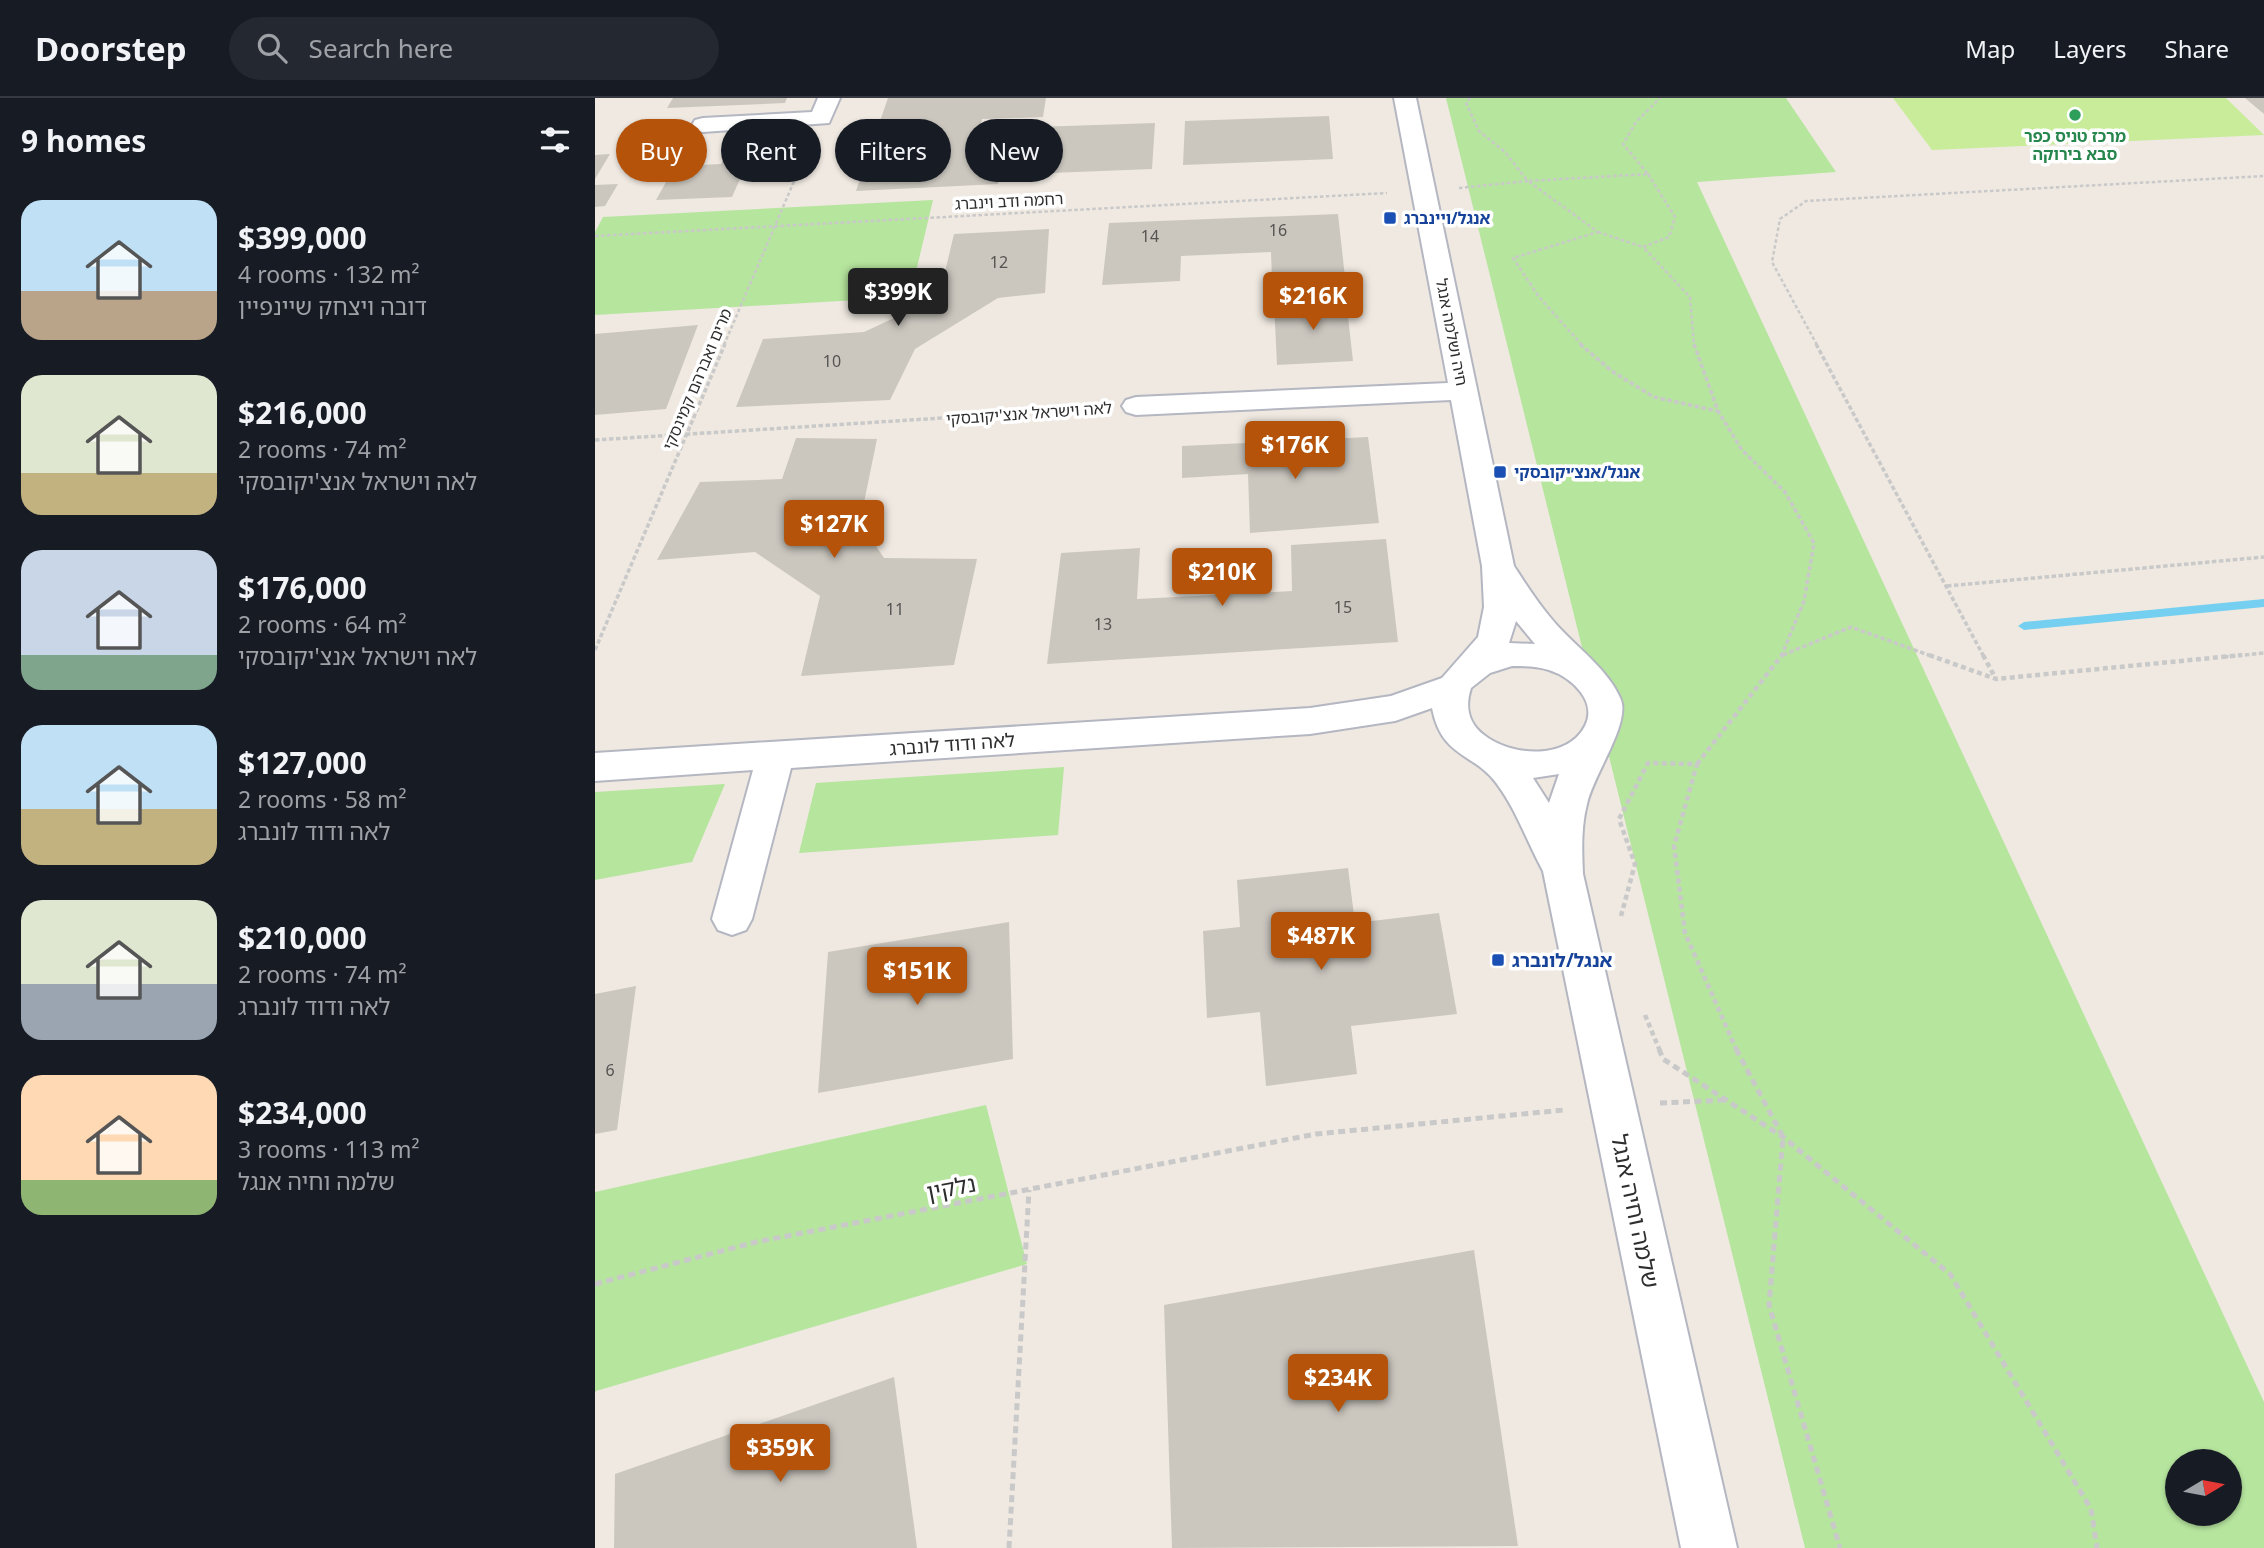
<!DOCTYPE html>
<meta charset="utf-8">
<style>
body{margin:0;font-family:"Noto Sans","Noto Sans Hebrew",sans-serif;background:#242831;color:#f1f3f6;height:100vh;display:flex;flex-direction:column;font-size:26px;white-space:nowrap}
*{box-sizing:border-box;margin:0}
p{font-size:23px;color:#9ea1a6}
.icon{flex:none;width:38px;height:38px;fill:none;stroke:currentColor;stroke-width:2;stroke-linecap:round;stroke-linejoin:round}
.map{position:relative;flex:1;overflow:hidden}
.drawer{display:flex;flex-direction:column;background:#171b24;width:595px}
.drawer>*{flex:none}
.guide{position:absolute;left:21px;top:21px;width:665px;height:63px;display:flex;gap:14px}
.needle{width:46px;rotate:80deg}
.buttons{position:absolute;left:1570px;top:1351px;display:grid;gap:14px}
.buttons a{display:grid;place-items:center;width:77px;height:77px;border-radius:50%;background:#171b24;box-shadow:0 2px 5px #0004;font-size:35px}
.price{position:absolute;translate:-50% -60px;padding:0 16px;border-radius:7px;background:#b45309;color:#fff;font-size:23px;line-height:46px;filter:drop-shadow(0 2px 4px #0008)}
.price::after{content:'';position:absolute;left:50%;top:42px;width:21px;height:16px;margin-left:-10px;background:inherit;clip-path:polygon(0 0,100% 0,50% 100%)}
.price.selected{background:#222;color:#fff}
ul{padding:0;list-style:none}
li{display:flex;align-items:center;gap:21px;height:175px;padding:0 21px}
li span{display:grid;place-items:center;flex:none;width:196px;height:140px;border-radius:21px;color:#555}
li>.icon{margin-inline-start:auto}
span .icon{width:84px;height:84px;fill:#fffc;stroke-width:1}
li b{font-size:30px}
h2{display:flex;justify-content:space-between;align-items:center;height:84px;padding:0 21px;font-size:30px}
.chip{padding:0 24px;border-radius:32px;background:#171b24;box-shadow:0 2px 5px #0004;font-size:24px;line-height:63px}
.chip.selected{background:#b45309;color:#fff}
header{display:flex;align-items:center;gap:42px;box-sizing:border-box;height:98px;padding:0 35px;background:#171b24;border-bottom:2px solid #363941}
header strong{font-size:33px}
nav{display:flex;gap:38px;margin-inline-start:auto;font-size:24px}
.search{width:490px;height:63px;background:#242831;display:flex;align-items:center;gap:18px;box-sizing:border-box;padding:0 24px;border-radius:38px;color:#9ea1a6;font-size:26px}
main{display:flex;flex:1;min-height:0}
.map>svg:first-child{display:block}
.green{fill:#b6e59e;fill-rule:evenodd}
.pitch{fill:#c9ec9a}
.lines{fill:none;stroke-linecap:round;stroke-linejoin:round}
.stream{fill:#75cff0;fill-rule:evenodd}
.building{fill:#cbc7bf}
.minor-casing{stroke:#b4b7c1;stroke-width:4}
.path-far3{stroke:#c9c9c9;stroke-width:2.5;stroke-dasharray:3.5 2.5;stroke-linecap:butt}
.path-far2{stroke:#c9c9c9;stroke-width:3.5;stroke-dasharray:4.5 2.5;stroke-linecap:butt}
.path-far1{stroke:#c9c9c9;stroke-width:4.5;stroke-dasharray:5 3.5;stroke-linecap:butt}
.path{stroke:#c9c9c9;stroke-width:5;stroke-dasharray:7 4.5;stroke-linecap:butt}
.minor{fill:#fff;fill-rule:evenodd}
.leisure-dot{fill:#2e9e5b;stroke:#fff;stroke-width:2.5}
.transit-dot{fill:#1a4fb4;stroke:#fff;stroke-width:2.5}
.labels{text-anchor:middle;dominant-baseline:central;stroke-width:7;stroke-linejoin:round;paint-order:stroke}
.far-leisure-label{font-size:16px;font-weight:bold;fill:#27864d;stroke:#fff}
.far-street-label{font-size:16px;fill:#2e2e2e;stroke:#fff}
.far-transit-label{font-size:16px;font-weight:bold;fill:#164399;stroke:#fff;text-anchor:start}
.number-label{font-size:16px;fill:#555452}
.street-label{font-size:19px;fill:#2e2e2e;stroke:#fff}
.transit-label{font-size:19px;font-weight:bold;fill:#164399;stroke:#fff;text-anchor:start}
.near-street-label{font-size:23px;fill:#2e2e2e;stroke:#fff}
</style>
<header>
<strong>Doorstep</strong>
<div class="search"><svg class="icon" aria-label="search" viewBox="0 0 24 24"><circle cx="10" cy="10" r="6"/><path d="M15 15l6 6"/></svg>Search here</div>
<nav><a>Map</a><a>Layers</a><a>Share</a></nav>
</header>
<main>
<section class="drawer">
<h2>9 homes<svg class="icon" aria-label="filters" viewBox="0 0 24 24"><path d="M4 7h16M4 17h16"/><circle cx="9" cy="7" r="2"/><circle cx="15" cy="17" r="2"/></svg></h2>
<ul>
<li><span style="background:linear-gradient(#bfe0f5 65%,#b9a48a 0)"><svg class="icon" aria-label="home" viewBox="0 0 24 24"><path d="M3 11l9-7 9 7M6 9v11h12V9"/></svg></span><div><b>$399,000</b><p>4 rooms · 132 m²</p><p>דובה ויצחק שיינפיין</p></div></li>
<li><span style="background:linear-gradient(#dfe7d0 70%,#c2b280 0)"><svg class="icon" aria-label="home" viewBox="0 0 24 24"><path d="M3 11l9-7 9 7M6 9v11h12V9"/></svg></span><div><b>$216,000</b><p>2 rooms · 74 m²</p><p>לאה וישראל אנצ'יקובסקי</p></div></li>
<li><span style="background:linear-gradient(#c9d6e8 75%,#7fa58c 0)"><svg class="icon" aria-label="home" viewBox="0 0 24 24"><path d="M3 11l9-7 9 7M6 9v11h12V9"/></svg></span><div><b>$176,000</b><p>2 rooms · 64 m²</p><p>לאה וישראל אנצ'יקובסקי</p></div></li>
<li><span style="background:linear-gradient(#bfe0f5 60%,#c2b280 0)"><svg class="icon" aria-label="home" viewBox="0 0 24 24"><path d="M3 11l9-7 9 7M6 9v11h12V9"/></svg></span><div><b>$127,000</b><p>2 rooms · 58 m²</p><p>לאה ודוד לונברג</p></div></li>
<li><span style="background:linear-gradient(#dfe7d0 60%,#9aa5b1 0)"><svg class="icon" aria-label="home" viewBox="0 0 24 24"><path d="M3 11l9-7 9 7M6 9v11h12V9"/></svg></span><div><b>$210,000</b><p>2 rooms · 74 m²</p><p>לאה ודוד לונברג</p></div></li>
<li><span style="background:linear-gradient(#ffd9b3 75%,#8fb573 0)"><svg class="icon" aria-label="home" viewBox="0 0 24 24"><path d="M3 11l9-7 9 7M6 9v11h12V9"/></svg></span><div><b>$234,000</b><p>3 rooms · 113 m²</p><p>שלמה וחיה אנגל</p></div></li>
</ul>
</section>
<div class="map">
<svg width="1669" height="1450" viewBox="0 0 1669 1450">
<rect width="100%" height="100%" fill="#efe9e1"/>
<path class="green" d="M851,0H1191L1241,74L1102,84L1669,1304V1450H1210ZM1582,1363H1634V1416H1582Z
M338,102L315,199L0,217V134L8,119Z
M469,669L463,737L204,755L221,685Z
M130,686L97,764L0,782V694Z
M391,1007L432,1166L1,1293L0,1295V1094Z"/>
<path class="pitch" d="M1298,0H1631L1669,37L1337,52Z"/>
<g class="lines">
<path class="stream" d="M1669,501V509L1429,532L1423,528L1429,524Z"/>
</g>
<path class="building" d="M78,0H192L190,5L72,10Z
M293,0H451L448,19L387,21L376,67L407,65L403,86L261,93Z
M1650,0H1669V16Z
M734,18L738,61L588,67L590,23Z
M560,25L557,71L431,76L441,29Z
M192,42L174,79L145,81L137,99L61,102L80,68L126,66L137,44Z
M15,56L0,81V57Z
M23,86L10,108L0,109V87Z
M743,116L750,179L677,182L676,154L586,158L585,183L507,187L514,125Z
M454,131L450,195L403,200L320,251L295,302L141,309L168,241L269,234L344,199L359,136Z
M751,201L758,263L682,267L679,205Z
M103,227L71,311L0,317V236Z
M773,339L784,425L655,435L653,376L587,380V348Z
M201,340L282,341L265,424L289,460L382,461L359,567L206,578L225,498L160,454L62,462L105,384L187,381Z
M791,441L803,544L452,566L466,455L545,450L542,501L697,493L696,447Z
M753,770L760,825L844,815L862,916L756,928L762,976L671,988L665,914L612,920L608,833L645,829L642,782Z
M414,824L418,961L223,995L233,854Z
M41,888L22,1032L0,1036V896Z
M879,1152L923,1448L577,1450L569,1207Z
M299,1279L322,1450H19L20,1376Z"/>
<g class="lines">
<g class="minor-casing">
<path id="minor" d="M223,0H245L234,25L108,34L100,32L97,27L100,22L108,20L217,14Z
M799,0H821L919,468C932,488 944,507 960,525C981,549 1014,572 1026,602C1035,627 998,677 992,706C986,729 987,753 988,776L1142,1450H1086L948,773C932,744 922,713 902,686C879,654 847,661 837,610L800,623L715,636L196,670L157,821L151,832L137,837L123,832L117,821L158,672L0,683V655L715,610L796,598L847,580L883,539L889,509L887,468L856,302L541,317L531,314L527,308L531,302L541,299L853,285ZM921,523L940,546L914,545ZM917,568C929,568 942,568 954,572C976,579 1003,603 990,628C972,663 915,658 889,637C873,625 870,608 876,590L895,575ZM964,676L954,705L938,680Z"/>
</g>
<path class="path-far3" d="M875,0L871,5L884,33L910,54L932,82
M1053,76L1080,119L1074,139L1048,149L1095,199L1099,247
M864,90L933,83
M1003,134L1048,149
M0,138L792,95
M129,247L212,53
M987,247L944,199L918,160L1003,134L933,83L1053,76L1028,46L1041,24L1065,0
M1222,247L1177,164L1185,121L1211,103L1669,78"/>
<path class="path-far2" d="M985,246L1018,274L1059,299L1122,313
M1099,246L1123,313L1147,352L1190,394L1219,445L1209,503L1186,559
M1221,246L1389,559
M0,342L505,310
M1352,488L1669,459
M0,552L130,246
M1188,557L1256,529L1339,559
M1629,559L1669,555"/>
<path class="path-far1" d="M1334,557L1401,581L1647,557
M1388,557L1401,581
M1102,666L1187,557
M1026,818L1040,766L1024,721L1053,665L1102,666L1079,748L1090,835L1142,953
M1050,917L1065,953"/>
<path class="path" d="M1064,951L1068,961L1188,1039L1355,1176L1496,1411L1502,1450
M1141,951L1188,1039L1174,1207L1245,1450
M1065,1005L1130,1002
M0,1186L161,1144L721,1036L969,1012
M414,1450L434,1092"/>
<use href="#minor" class="minor"/>
</g>
<circle class="leisure-dot" cx="1480" cy="17" r="7"/>
<g class="transit-dot">
<rect x="788" y="113" width="14" height="14" rx="3.5"/>
<rect x="898" y="367" width="14" height="14" rx="3.5"/>
<rect x="896" y="855" width="14" height="14" rx="3.5"/>
</g>
<g class="labels">
<g class="far-leisure-label">
<text x="1480" y="38">מרכז טניס כפר<tspan x="1480" dy="18">סבא בירוקה</tspan></text>
</g>
<g class="far-street-label">
<text transform="translate(414 103) rotate(-3)">רחמה ודב וינברג</text>
<text transform="translate(857 234) rotate(79)">חיה ושלמה אנגל</text>
<text transform="translate(102 281) rotate(-67)">מרים ואברהם קמינסקי</text>
<text transform="translate(434 315) rotate(-4)">לאה וישראל אנצ'יקובסקי</text>
</g>
<g class="far-transit-label">
<text x="809" y="120">אנגל/ויינברג</text>
<text x="919" y="374">אנגל/אנצ׳יקובסקי</text>
</g>
<g class="number-label">
<text x="683" y="132">16</text>
<text x="555" y="138">14</text>
<text x="404" y="164">12</text>
<text x="237" y="263">10</text>
<text x="748" y="509">15</text>
<text x="300" y="511">11</text>
<text x="508" y="526">13</text>
<text x="15" y="972">6</text>
</g>
<g class="street-label">
<text transform="translate(357 646) rotate(-4)">לאה ודוד לונברג</text>
</g>
<g class="transit-label">
<text x="917" y="862">אנגל/לונברג</text>
</g>
<g class="near-street-label">
<text transform="translate(356 1089) rotate(-11)">נלקין</text>
<text transform="translate(1041 1113) rotate(78)">שלמה וחיה אנגל</text>
</g>
</g>
</svg>
<div class="buttons">
<a><svg class="needle" viewBox="-14 -14 28 28"><path d="M0-13l5 13h-10z" fill="#e53935"/><path d="M0 13l5-13h-10z" fill="#9ea1a6"/></svg></a>
</div>
<b class="price selected" style="left:303px;top:230px">$399K</b>
<b class="price" style="left:718px;top:234px">$216K</b>
<b class="price" style="left:700px;top:383px">$176K</b>
<b class="price" style="left:239px;top:462px">$127K</b>
<b class="price" style="left:627px;top:510px">$210K</b>
<b class="price" style="left:726px;top:874px">$487K</b>
<b class="price" style="left:322px;top:909px">$151K</b>
<b class="price" style="left:743px;top:1316px">$234K</b>
<b class="price" style="left:185px;top:1386px">$359K</b>
<div class="guide">
<a class="chip selected">Buy</a>
<a class="chip">Rent</a>
<a class="chip">Filters</a>
<a class="chip">New</a>
</div>
</div>
</main>
